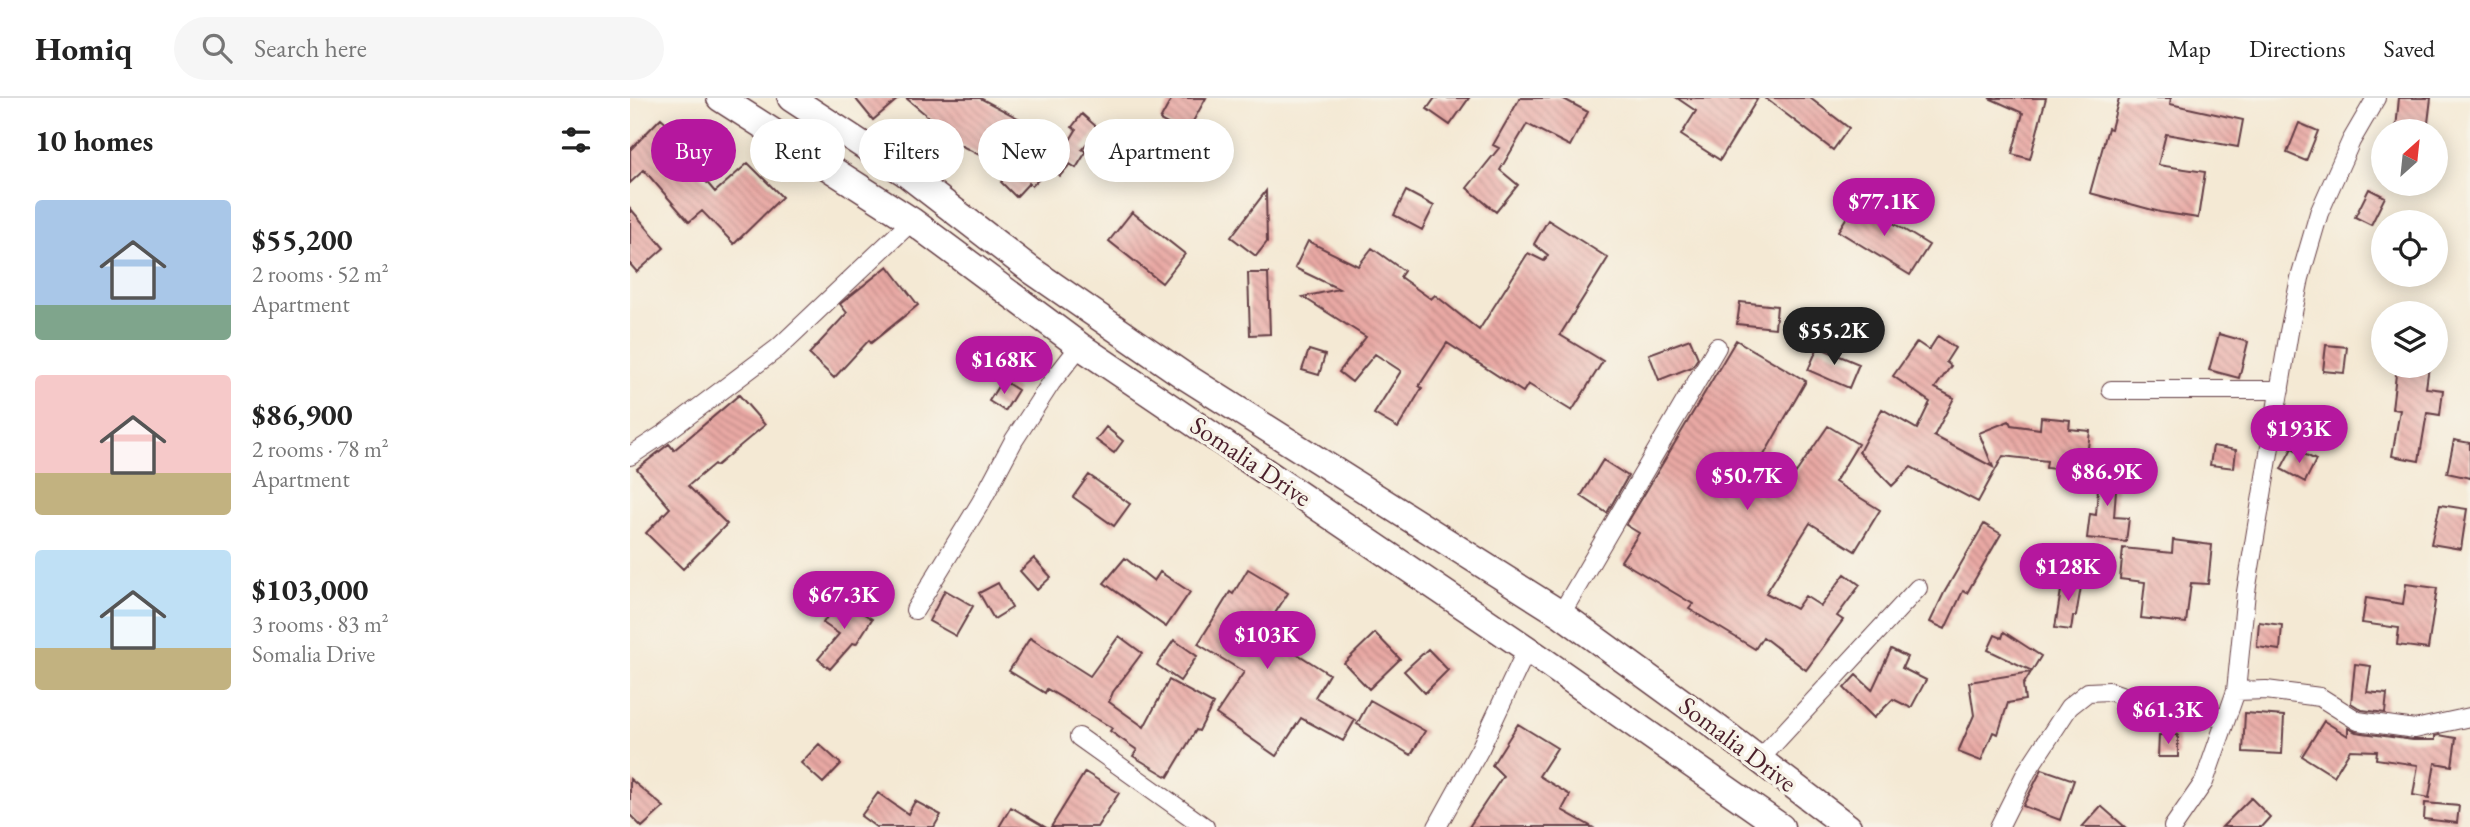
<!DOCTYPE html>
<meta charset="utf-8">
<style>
body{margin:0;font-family:"EB Garamond",serif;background:#f6f6f6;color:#222;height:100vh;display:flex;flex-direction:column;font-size:26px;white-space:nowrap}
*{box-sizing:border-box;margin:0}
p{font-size:23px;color:#767676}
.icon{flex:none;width:38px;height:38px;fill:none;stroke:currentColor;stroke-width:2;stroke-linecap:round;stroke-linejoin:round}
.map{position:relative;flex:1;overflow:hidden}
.panel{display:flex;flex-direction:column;background:#fff;width:630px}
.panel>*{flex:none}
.hud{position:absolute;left:21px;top:21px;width:665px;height:63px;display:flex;gap:14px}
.needle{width:46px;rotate:27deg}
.fabs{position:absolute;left:1741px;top:21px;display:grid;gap:14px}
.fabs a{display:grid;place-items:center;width:77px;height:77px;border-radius:50%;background:#fff;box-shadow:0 4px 18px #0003;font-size:35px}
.price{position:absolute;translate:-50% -60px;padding:0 16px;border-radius:24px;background:#b5179e;color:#fff;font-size:23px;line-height:46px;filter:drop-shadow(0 2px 4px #0008)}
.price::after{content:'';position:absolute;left:50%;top:42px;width:21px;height:16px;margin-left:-10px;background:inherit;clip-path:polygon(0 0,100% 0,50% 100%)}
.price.on{background:#222;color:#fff}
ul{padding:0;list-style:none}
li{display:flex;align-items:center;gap:21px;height:175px;padding:0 35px}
li span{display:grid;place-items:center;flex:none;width:196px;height:140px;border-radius:7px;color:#555}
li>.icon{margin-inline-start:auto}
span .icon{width:84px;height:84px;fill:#fffc;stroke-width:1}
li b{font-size:30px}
h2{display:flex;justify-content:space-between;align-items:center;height:84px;padding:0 35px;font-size:30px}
.chip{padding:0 24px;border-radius:32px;background:#fff;box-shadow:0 4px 18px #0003;font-size:24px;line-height:63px}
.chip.on{background:#b5179e;color:#fff}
header{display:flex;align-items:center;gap:42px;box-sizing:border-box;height:98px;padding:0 35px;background:#fff;border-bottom:2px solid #e0e0e0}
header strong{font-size:33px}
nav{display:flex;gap:38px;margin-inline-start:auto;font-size:24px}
.search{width:490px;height:63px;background:#f6f6f6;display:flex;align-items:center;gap:18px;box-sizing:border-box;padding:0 24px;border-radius:38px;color:#767676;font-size:26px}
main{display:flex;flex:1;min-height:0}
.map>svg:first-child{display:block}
.building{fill:url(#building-back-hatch)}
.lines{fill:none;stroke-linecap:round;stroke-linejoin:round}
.street-casing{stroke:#643d44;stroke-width:20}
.primary-casing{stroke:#643d44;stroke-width:29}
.street{stroke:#fff;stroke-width:18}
.primary{stroke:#fff;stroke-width:26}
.labels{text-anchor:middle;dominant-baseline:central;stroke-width:7;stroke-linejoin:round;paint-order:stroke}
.street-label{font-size:26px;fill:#4a1f2b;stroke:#f7f3e8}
</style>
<header>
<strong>Homiq</strong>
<div class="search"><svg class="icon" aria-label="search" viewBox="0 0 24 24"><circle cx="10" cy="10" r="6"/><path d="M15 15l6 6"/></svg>Search here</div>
<nav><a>Map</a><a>Directions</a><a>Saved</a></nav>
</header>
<main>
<section class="panel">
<h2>10 homes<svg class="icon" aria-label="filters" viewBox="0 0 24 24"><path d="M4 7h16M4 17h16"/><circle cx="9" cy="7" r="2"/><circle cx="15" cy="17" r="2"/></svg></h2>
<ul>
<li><span style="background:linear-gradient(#a9c7e8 75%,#7fa58c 0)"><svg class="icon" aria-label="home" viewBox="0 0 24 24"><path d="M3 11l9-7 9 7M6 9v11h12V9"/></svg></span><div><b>$55,200</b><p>2 rooms · 52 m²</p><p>Apartment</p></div></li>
<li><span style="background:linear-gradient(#f6c9c9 70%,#c2b280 0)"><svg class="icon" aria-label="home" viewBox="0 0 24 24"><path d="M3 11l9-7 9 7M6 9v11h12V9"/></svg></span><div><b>$86,900</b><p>2 rooms · 78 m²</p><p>Apartment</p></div></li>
<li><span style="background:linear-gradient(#bfe0f5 70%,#c2b280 0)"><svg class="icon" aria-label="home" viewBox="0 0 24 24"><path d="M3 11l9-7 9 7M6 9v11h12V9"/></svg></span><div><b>$103,000</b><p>3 rooms · 83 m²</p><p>Somalia Drive</p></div></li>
</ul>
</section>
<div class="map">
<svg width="1840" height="729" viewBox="0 0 1840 729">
<defs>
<pattern id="building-back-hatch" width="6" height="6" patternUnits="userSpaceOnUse" patternTransform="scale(1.75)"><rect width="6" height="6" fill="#e9a9a4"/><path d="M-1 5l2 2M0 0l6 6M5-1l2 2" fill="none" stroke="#bf8986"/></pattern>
</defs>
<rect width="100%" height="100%" fill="#f7f3e8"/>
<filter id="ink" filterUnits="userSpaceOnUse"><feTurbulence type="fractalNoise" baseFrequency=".0143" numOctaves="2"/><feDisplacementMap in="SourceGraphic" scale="14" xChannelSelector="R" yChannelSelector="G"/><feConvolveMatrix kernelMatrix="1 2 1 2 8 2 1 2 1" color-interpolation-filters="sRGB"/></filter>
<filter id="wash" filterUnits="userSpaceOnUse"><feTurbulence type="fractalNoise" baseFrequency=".00686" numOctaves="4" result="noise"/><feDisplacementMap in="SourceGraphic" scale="28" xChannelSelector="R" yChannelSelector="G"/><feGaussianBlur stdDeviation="1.57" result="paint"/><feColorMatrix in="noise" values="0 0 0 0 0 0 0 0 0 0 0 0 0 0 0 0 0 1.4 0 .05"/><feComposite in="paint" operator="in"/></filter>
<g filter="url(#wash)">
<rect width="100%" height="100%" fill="#f4e9d4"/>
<g id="blocks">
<path class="building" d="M225,0H269L243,22Z
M276,0H350L399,26L393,37L424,66L402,88L399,85L386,99L371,84L381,73L324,44L325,41Z
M542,0H576L556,36L530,22Z
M805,0H839L820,27L797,11Z
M890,0H932L958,14L940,48L897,26L870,72L888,87L866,114L837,90L869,50L863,47Z
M1047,0H1128L1090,62L1051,37L1066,13Z
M1135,0H1180L1219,30L1203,52Z
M1359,0H1416L1400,61L1382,56L1393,15Z
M1489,0H1541L1540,6L1613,22L1608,49L1536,36L1528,67L1575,74L1568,120L1530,114L1460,95L1478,30L1481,31Z
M1769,0H1801L1797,33L1766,31Z
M452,16L469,31L452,51L456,54L446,70L440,66L430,78L422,72L446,32L442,29Z
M31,20L59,45L50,53L85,94L118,65L152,99L104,146L72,113L59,124L14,72L0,85V52Z
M1669,25L1688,33L1676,63L1657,55Z
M1739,91L1755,99L1741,127L1725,119Z
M636,93L637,144L626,158L601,139Z
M776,93L804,108L792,132L764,117Z
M1227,103L1299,147L1280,177L1208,133Z
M0,110L34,150L7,174L0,166Z
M502,114L555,156L532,185L479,143Z
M918,122L978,160L930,237L973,263L942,313L898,286L893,294L817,245L789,288L792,290L768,330L744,316L771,273L745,256L722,284L709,274L736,239L673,199L709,191L665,170L678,143L728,168L742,150L774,173L770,179L801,201L805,197L849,232L898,155L914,163L918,157L904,146Z
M258,168L288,207L241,245L239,242L204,280L179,256L217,215L210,206Z
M618,175H638L640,236L620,237Z
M1110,204L1147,208L1145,230L1107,226Z
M1589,236L1618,244L1609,280L1579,272Z
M1308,238L1325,250L1316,264L1321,268L1305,290L1324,300L1304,338L1363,369L1349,335L1379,323L1381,327L1410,331L1411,319L1440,322L1439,331L1460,333L1457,358L1435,355L1433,372L1416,370L1417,363L1373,358L1348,404L1281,369L1262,388L1229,354L1252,311L1287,331L1300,304L1263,278L1287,244L1299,252Z
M1060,241L1068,260L1062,269L1029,282L1019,256Z
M1106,242L1176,283L1122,378L1152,395L1198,328L1228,346L1205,384L1250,412L1225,453L1180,425L1136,495L1166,511L1175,498L1191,508L1215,476L1230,487L1207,518L1213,522L1176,572L1133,539L1125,551L1059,511L1063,506L991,463L1009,435L996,427Z
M1696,247L1717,249L1714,275L1693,273Z
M1188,249L1229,266L1219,290L1178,272Z
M679,252L695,257L689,277L672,272Z
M1767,268H1799L1796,290L1813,292L1810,317L1797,315L1789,363L1762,358L1770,312L1762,311Z
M372,282L388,292L375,313L359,303Z
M109,297L135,327L86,368L84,366L58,388L97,426L53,471L16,435L40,410L7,371L39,346L44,352Z
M476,329L493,343L484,355L466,342Z
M1824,342L1840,345V380L1817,375Z
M1583,348L1606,352L1604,370L1580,367Z
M1662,350L1686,362L1675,384L1651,371Z
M973,362L998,378L977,415L951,398Z
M1470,363L1488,365L1484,419L1499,420L1496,444L1457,440L1460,416L1466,417Z
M459,377L500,406L484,428L443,399Z
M1810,407L1837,411L1831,451L1801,446Z
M1354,426L1371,436L1337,495L1333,493L1315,531L1300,524L1314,495Z
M1543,442L1582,447L1578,486L1561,485L1556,525L1511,520L1515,484L1490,481L1493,450L1542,455Z
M404,460L421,479L407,492L390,473Z
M495,460L524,483L530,474L560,494L536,529L474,485Z
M618,471L658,495L633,534L699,576L685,599L725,622L713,643L671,620L646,658L586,616L614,574L568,546L600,494L603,496Z
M1433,480L1452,483L1446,518H1443L1441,532L1425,530Z
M368,485L382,510L364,521L349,495Z
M1776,486L1807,490L1798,551L1767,547L1769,530L1732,525L1736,500L1773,506Z
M315,492L343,508L326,538L299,523Z
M209,500L242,521L226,546L223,545L200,571L188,561L209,536L193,525Z
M1629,524L1652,527L1650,552L1627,549Z
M1374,534L1411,558L1402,573L1358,552L1365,537L1372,540Z
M745,535L770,561L739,591L714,565Z
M489,538L512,555L483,594L479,604L514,629L539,582L583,606L569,633L566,632L538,679L503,658L507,652L480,633L482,630L417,591L415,595L379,573L400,540L460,578Z
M544,542L567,558L550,583L527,567Z
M798,551L818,572L795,595L774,573Z
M1261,551L1277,559L1272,570L1296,582L1281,610L1263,601L1244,620L1214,590L1226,577L1242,592Z
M1725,566L1741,568L1737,594L1757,596L1755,615L1732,612L1721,605Z
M1401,574L1393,587L1395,602L1378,605L1368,636L1363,634L1351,663L1328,654L1344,617L1339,584Z
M740,602L795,633L781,657L727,626Z
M1615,615L1654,618L1652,656L1613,654Z
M1694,623L1718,638V630L1726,634L1783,642H1805V638L1809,637L1826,640L1822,668L1805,665L1799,700L1783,697L1788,667L1746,661L1747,653L1720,652L1704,678L1672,658Z
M888,626L927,650L909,678L940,697L932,712L962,729H839L873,678L862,667Z
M1529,637H1548V659H1528Z
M189,646L211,666L193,685L171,665Z
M1412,671L1444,682L1430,722L1393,708Z
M455,674L489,695L467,729H421Z
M0,681L34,709L12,729L0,717Z
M248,695L278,716L285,703L311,717L304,729H246L231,718Z
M1621,700L1640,719L1631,729H1592Z
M1795,705L1829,708L1827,725L1794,721Z
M1471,708L1495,729H1452Z
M381,709L415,729H369Z"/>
</g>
</g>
<g filter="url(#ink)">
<use href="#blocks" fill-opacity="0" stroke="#643d44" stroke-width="2"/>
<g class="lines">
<g class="street-casing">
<path id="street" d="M1481,292H1650
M0,358L35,335L148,250L282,123
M285,512L351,404L384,342L421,285L450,248
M931,516L1087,249
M1606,593L1636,592L1690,599L1728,623L1785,631L1840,619
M449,639L575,729
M1129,662L1288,490
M807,729L850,651L897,551
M1369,729L1397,673L1439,609L1458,594L1479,593L1534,612L1596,619
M1543,729L1574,684L1606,593L1616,494L1659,234L1670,180L1689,115L1721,43L1746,0"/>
</g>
<g class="primary-casing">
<path id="primary" d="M90,0L282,123L450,248L897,551L1151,729
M161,0L274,74L401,172L553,277L931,516L1085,628L1218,729"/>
</g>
<use href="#street" class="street"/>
<use href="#primary" class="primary"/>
</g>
</g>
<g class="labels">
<g class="street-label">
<text transform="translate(621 363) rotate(34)">Somalia Drive</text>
<text transform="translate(1108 646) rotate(37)">Somalia Drive</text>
</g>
</g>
</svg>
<div class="fabs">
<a><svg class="needle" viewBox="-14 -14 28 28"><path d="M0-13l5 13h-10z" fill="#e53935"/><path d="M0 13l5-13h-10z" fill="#767676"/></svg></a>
<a><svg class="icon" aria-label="locate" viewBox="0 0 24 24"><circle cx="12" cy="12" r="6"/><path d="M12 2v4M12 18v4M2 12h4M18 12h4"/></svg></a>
<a><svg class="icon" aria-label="layers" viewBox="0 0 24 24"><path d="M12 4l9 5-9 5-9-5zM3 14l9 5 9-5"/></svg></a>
</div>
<b class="price" style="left:1254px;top:140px">$77.1K</b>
<b class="price on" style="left:1204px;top:269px">$55.2K</b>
<b class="price" style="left:374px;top:298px">$168K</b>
<b class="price" style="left:1669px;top:367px">$193K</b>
<b class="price" style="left:1477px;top:410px">$86.9K</b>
<b class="price" style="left:1117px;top:414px">$50.7K</b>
<b class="price" style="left:1438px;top:505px">$128K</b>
<b class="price" style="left:214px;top:533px">$67.3K</b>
<b class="price" style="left:637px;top:573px">$103K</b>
<b class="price" style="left:1538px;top:648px">$61.3K</b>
<div class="hud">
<a class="chip on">Buy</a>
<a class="chip">Rent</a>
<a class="chip">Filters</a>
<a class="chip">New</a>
<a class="chip">Apartment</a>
</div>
</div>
</main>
